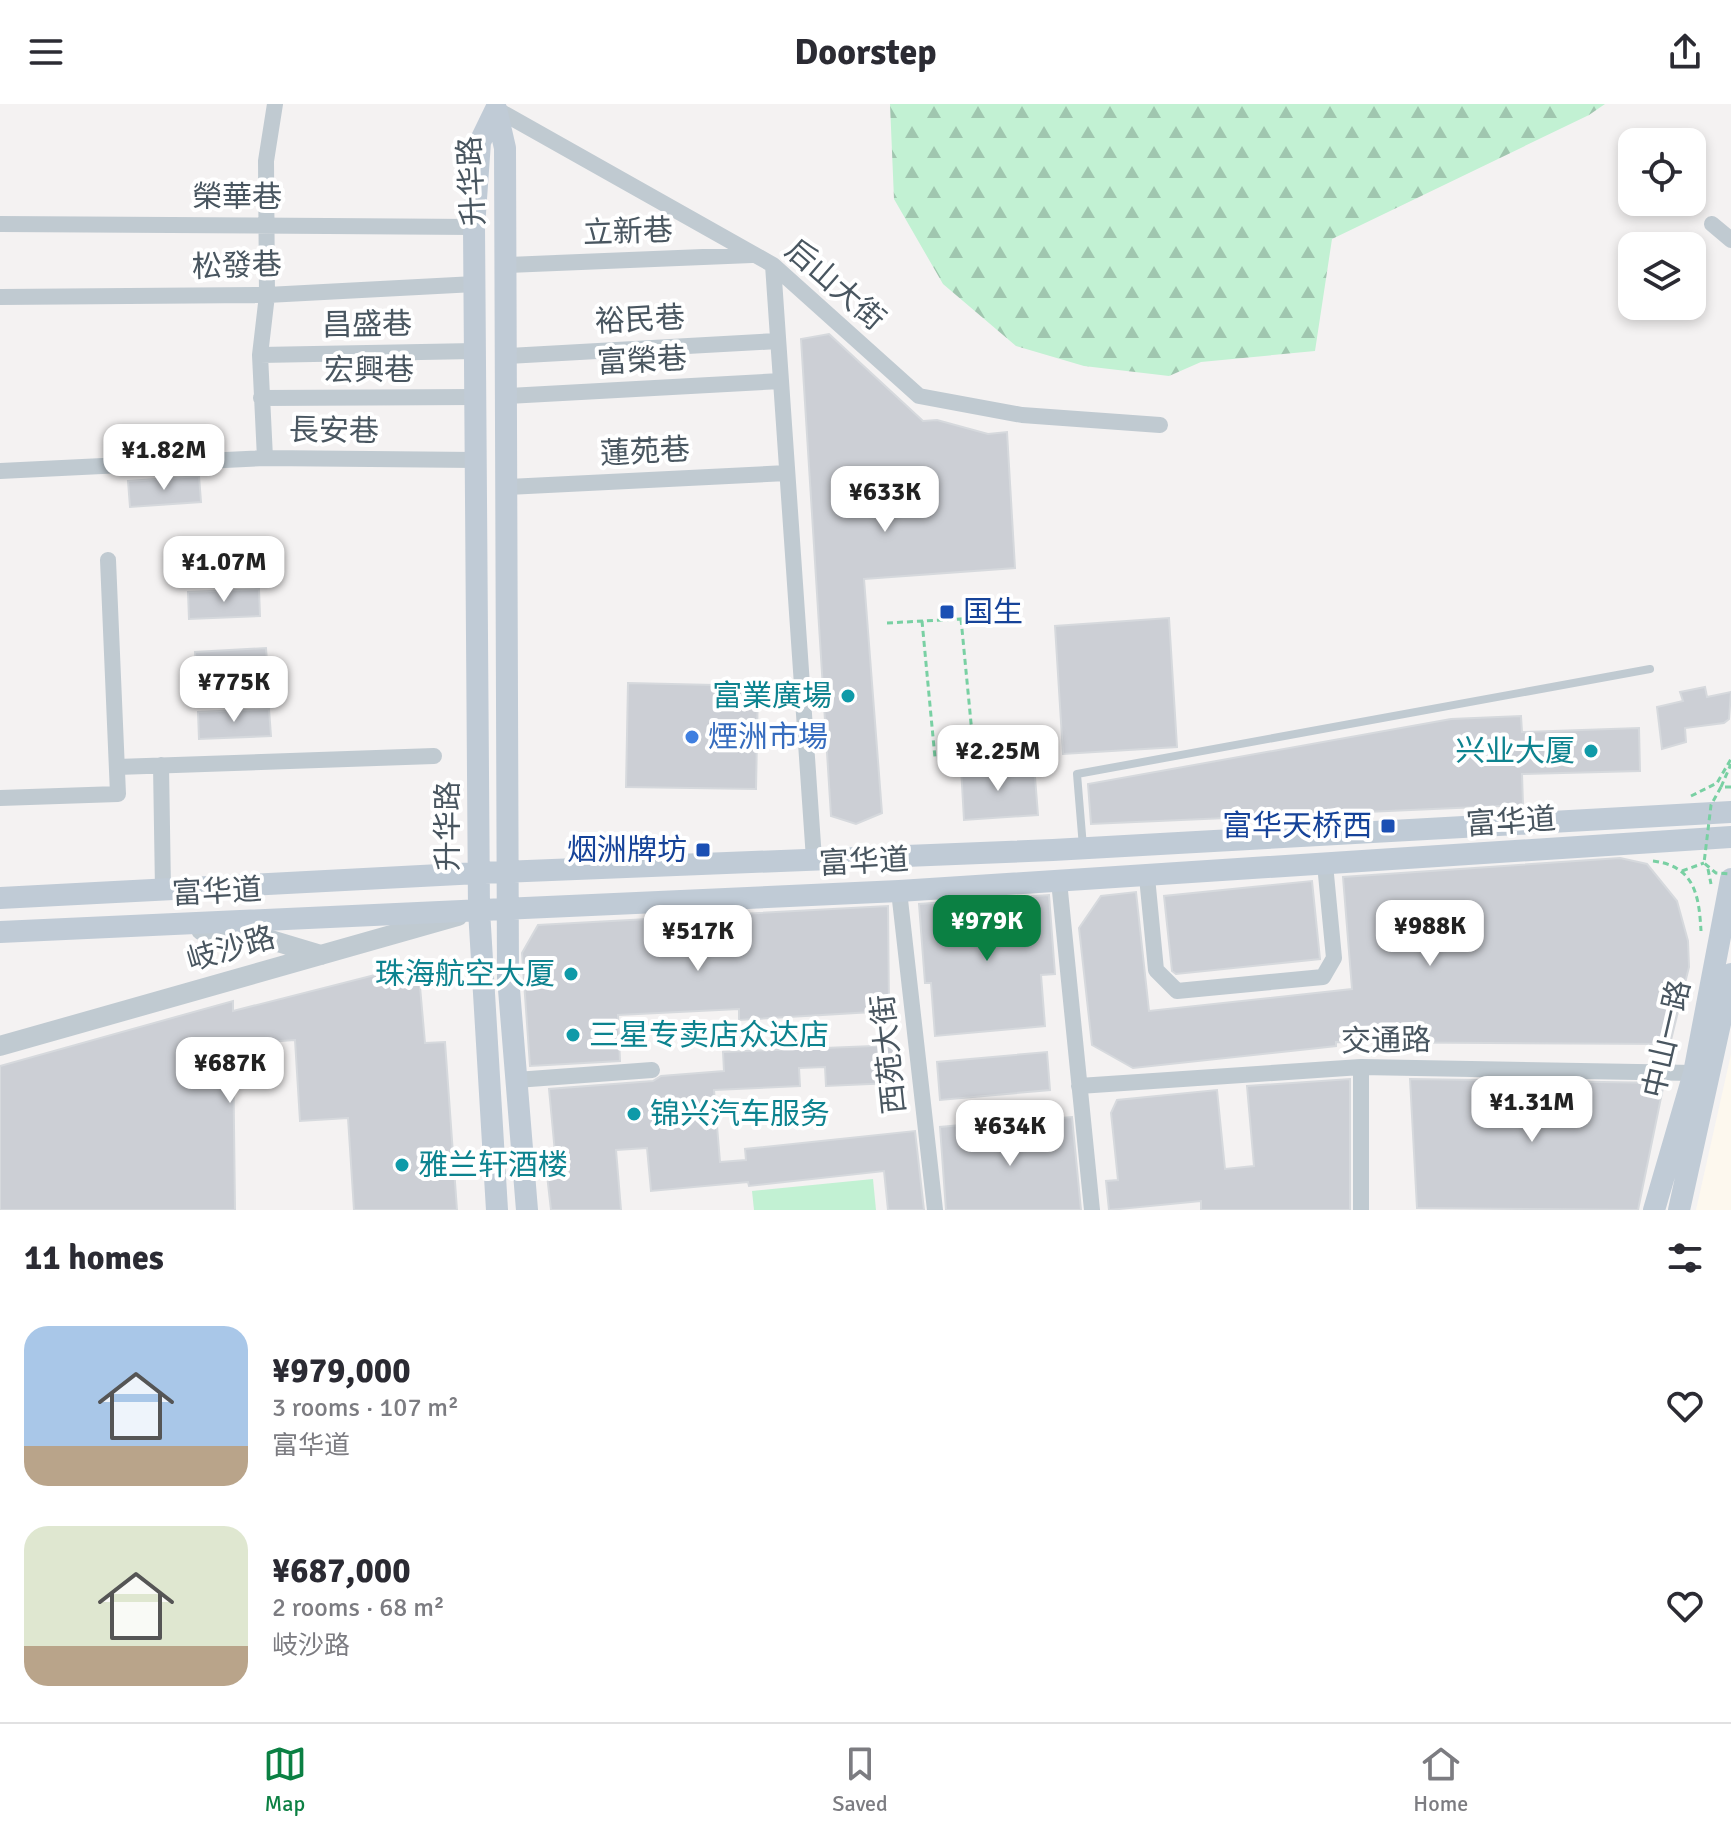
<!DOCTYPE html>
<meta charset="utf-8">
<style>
body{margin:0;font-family:Signika,"Noto Sans SC",sans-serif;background:#f2f2f3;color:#2b2b33;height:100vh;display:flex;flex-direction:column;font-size:30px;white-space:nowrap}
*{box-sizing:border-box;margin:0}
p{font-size:26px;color:#7c7c81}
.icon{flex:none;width:44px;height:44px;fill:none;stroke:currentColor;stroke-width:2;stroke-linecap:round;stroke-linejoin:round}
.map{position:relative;height:1106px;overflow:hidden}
.drawer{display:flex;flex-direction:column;background:#fff;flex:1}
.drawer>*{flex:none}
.controls{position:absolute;left:1618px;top:24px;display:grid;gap:16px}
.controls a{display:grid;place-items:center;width:88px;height:88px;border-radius:16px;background:#fff;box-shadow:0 4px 12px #0003;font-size:40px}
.price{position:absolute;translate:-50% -68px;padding:0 18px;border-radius:16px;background:#fff;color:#222;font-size:26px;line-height:52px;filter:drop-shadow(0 2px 4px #0008)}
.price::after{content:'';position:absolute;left:50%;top:48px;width:24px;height:18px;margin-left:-12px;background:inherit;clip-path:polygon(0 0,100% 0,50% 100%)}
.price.active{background:#0b8043;color:#fff}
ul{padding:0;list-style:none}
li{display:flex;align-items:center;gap:24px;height:200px;padding:0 24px}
li span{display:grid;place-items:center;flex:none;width:224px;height:160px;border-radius:24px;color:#555}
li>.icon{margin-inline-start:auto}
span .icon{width:96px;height:96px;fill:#fffc;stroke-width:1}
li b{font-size:34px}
h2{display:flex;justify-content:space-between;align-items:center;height:96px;padding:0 24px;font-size:34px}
header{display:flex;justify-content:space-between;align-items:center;height:104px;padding:0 24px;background:#fff;font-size:36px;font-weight:700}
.tabs{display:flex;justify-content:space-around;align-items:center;height:112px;border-top:2px solid #e1e1e2;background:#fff;font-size:22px;color:#7c7c81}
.tabs a{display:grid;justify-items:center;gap:4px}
.tabs .active{color:#0b8043}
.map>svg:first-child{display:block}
.commercial{fill:#fdf8ee}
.forest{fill:url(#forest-firs)}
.garden{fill:#c2f1d3}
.building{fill:#cccfd5;stroke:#d6d9dd;stroke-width:2}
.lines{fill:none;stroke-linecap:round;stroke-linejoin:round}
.path{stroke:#79d0a3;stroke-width:3;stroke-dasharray:6 4;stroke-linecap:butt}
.service{stroke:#c0cad1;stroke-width:8}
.minor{stroke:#c0cad1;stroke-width:16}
.tertiary{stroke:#c0cad1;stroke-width:20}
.secondary{stroke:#c0cbd6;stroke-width:22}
.path-bridge{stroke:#79d0a3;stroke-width:3;stroke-dasharray:6 4;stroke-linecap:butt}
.transit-dot{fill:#1a4fb4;stroke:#fff;stroke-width:3}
.culture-dot{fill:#0f9aa8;stroke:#fff;stroke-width:3}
.shop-dot{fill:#3f7fe0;stroke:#fff;stroke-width:3}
.labels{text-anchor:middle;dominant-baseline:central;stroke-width:8;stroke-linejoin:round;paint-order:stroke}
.street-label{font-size:30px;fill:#495660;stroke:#fff}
.transit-label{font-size:30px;fill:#164399;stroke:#fff;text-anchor:end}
.culture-label{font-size:30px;fill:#0d838f;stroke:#fff;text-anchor:end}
.shop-label{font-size:30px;fill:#366cbe;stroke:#fff;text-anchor:start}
</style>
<header><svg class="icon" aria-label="menu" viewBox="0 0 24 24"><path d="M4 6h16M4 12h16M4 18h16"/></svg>Doorstep<svg class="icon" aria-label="share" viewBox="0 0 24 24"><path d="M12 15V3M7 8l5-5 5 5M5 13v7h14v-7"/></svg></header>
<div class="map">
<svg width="1731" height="1106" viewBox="0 0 1731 1106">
<defs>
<pattern id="forest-firs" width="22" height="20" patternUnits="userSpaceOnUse" patternTransform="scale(2)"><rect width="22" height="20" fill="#c2f1d3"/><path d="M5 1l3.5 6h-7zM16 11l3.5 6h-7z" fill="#a0c6af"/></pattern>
</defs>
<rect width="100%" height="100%" fill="#f4f2f2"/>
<path class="commercial" d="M1731,950V1106H1696Z"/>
<path class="forest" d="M890,0H1605L1589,11L1332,135L1315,247L1201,258L1169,272L1084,262L1016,242L943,180L894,95Z"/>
<path class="garden" d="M873,1075L876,1106H754L752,1087Z"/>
<path class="building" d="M829,230L923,317L937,316L988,330L1007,328L1015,464L864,475L882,709L856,720L831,712L801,235Z
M199,372L201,398L130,403L128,377Z
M259,485L260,512L189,515L188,488Z
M1169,514L1177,643L1063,650L1055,522Z
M266,544L268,571L197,574L195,548Z
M628,579L758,582L756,685L626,683Z
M1705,583L1707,593L1731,588L1729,615L1724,619L1685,624L1686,638L1662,645L1657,603L1683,597L1680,588Z
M269,605L271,632L199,635L198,608Z
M1521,612L1522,628L1639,624L1640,667L1522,670L1523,701L1091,720L1088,680L1451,615Z
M961,663L1025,664L1035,673L1038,711L964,716Z
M1620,754L1647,760L1677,797L1688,837L1689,863L1670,940L1336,938V942L1133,964L1092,941L1079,824L1101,792L1136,788L1149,907L1352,885L1343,773Z
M1312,777L1320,855L1176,870L1172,867L1164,792Z
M1049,791L1055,870L1041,871L1045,922L935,932L931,879H925L919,800Z
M888,802L889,907L739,916V905L618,911L620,957L530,962L522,849L538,821Z
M418,860L425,939L445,938L457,1106H354L348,1014L300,1017L295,936L233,940L235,1106H0V962L233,897V907Z
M898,941L899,960H892V979L826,982L825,963L799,964L800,982L714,986L720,1058L746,1056L745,1045L915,1027L924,1106H888L884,1067L749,1082L748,1078L651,1087L647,1044L616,1046L621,1106H551L547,1071L557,1070L549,985L653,977L661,972L724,967L723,948Z
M1047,948L1050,986L940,996L937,958Z
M1350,975V1106H1201V1097L1109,1106L1106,1077L1118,1076L1111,1009L1117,996L1217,986L1225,1065L1254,1062L1247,982Z
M1410,975L1664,979L1638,1106L1417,1104Z
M1072,1013L1081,1106H946L940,1023L1016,1016L1018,1032L1050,1030L1048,1015Z"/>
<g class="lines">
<path class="path" d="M961,515L974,650
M922,517L935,654
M887,519L996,513
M1721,683L1731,660
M1691,692L1717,679L1731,655
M1653,757C1695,762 1699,792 1701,827
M1708,765L1711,780
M1682,767L1704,759"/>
<path class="service" d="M1083,743L1077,670L1650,565"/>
<path class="minor" d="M496,5L773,161L919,292L1022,311L1160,321
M0,120L474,123
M1712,120L1731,136
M506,161L752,151
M773,161L814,755
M0,193L267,191L475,180
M260,251L475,247
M506,252L778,237
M506,292L781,277
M261,294L477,293
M265,354L260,251L267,191L266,57L275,0
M0,367L265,354L476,356
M506,383L787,369
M161,661L163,786
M117,663L434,652
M0,694L118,690L108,456
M1147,773L1156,866L1177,887L1323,873L1334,854L1325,760
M1059,777L1092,1106
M899,787L935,1106
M516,976L652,966
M1079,982L1361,963L1694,969
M1361,1106V963"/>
<path class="tertiary" d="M201,826L261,833L321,851
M0,942L458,812"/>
<path class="secondary" d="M496,5L480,38L474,123L479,806L497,1106
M496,5L505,44L508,873L527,1106
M0,794L478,769L1053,746L1731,708
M0,828L899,787L1731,733
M1654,1106L1694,969L1731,775
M1679,1106L1731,870"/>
<path class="path-bridge" d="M1731,683H1721L1711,701L1704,759L1716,769L1731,770"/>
</g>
<g class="transit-dot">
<rect x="939" y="500" width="16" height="16" rx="4"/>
<rect x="1380" y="714" width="16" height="16" rx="4"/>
<rect x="695" y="738" width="16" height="16" rx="4"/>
</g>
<g class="culture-dot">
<circle cx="848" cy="592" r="8"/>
<circle cx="1591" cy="647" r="8"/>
<circle cx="571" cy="870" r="8"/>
<circle cx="573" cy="931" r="8"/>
<circle cx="634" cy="1010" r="8"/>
<circle cx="402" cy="1061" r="8"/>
</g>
<circle class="shop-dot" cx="692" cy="633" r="8"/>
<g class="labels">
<g class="street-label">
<text transform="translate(472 77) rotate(-93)">升华路</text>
<text x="237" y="93">榮華巷</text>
<text transform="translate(628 128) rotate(-2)">立新巷</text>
<text transform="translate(237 162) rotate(-2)">松發巷</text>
<text transform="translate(835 181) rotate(41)">后山大街</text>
<text transform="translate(640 216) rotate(-3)">裕民巷</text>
<text transform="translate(367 221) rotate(-1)">昌盛巷</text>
<text transform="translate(642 257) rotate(-3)">富榮巷</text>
<text x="369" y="266">宏興巷</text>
<text transform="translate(334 327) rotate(1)">長安巷</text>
<text transform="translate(645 348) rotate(-3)">蓮苑巷</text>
<text transform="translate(1511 718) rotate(-4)">富华道</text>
<text transform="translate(448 722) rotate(-90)">升华路</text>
<text transform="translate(864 758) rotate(-3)">富华道</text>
<text transform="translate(217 788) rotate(-3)">富华道</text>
<text transform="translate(231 845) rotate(-16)">岐沙路</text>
<text transform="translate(1667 935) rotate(-77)">中山一路</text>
<text transform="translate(1386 937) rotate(-1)">交通路</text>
<text transform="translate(889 950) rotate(-96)">西苑大街</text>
</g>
<g class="transit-label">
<text x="963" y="508" text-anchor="start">国生</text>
<text x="1372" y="722">富华天桥西</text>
<text x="687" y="746">烟洲牌坊</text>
</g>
<g class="culture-label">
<text x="832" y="592">富業廣場</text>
<text x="1575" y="647">兴业大厦</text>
<text x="555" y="870">珠海航空大厦</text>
<text x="589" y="931" text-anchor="start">三星专卖店众达店</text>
<text x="650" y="1010" text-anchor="start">锦兴汽车服务</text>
<text x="418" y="1061" text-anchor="start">雅兰轩酒楼</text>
</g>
<g class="shop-label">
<text x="708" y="633">煙洲市場</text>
</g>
</g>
</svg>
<div class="controls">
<a><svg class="icon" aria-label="locate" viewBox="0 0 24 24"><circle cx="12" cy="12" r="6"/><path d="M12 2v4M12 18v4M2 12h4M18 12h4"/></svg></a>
<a><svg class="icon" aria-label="layers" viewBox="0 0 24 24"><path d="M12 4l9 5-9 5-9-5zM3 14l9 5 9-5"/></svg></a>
</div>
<b class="price" style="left:164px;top:388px">¥1.82M</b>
<b class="price" style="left:885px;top:430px">¥633K</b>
<b class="price" style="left:224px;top:500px">¥1.07M</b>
<b class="price" style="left:234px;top:620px">¥775K</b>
<b class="price" style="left:998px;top:689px">¥2.25M</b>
<b class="price active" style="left:987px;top:859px">¥979K</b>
<b class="price" style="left:1430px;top:864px">¥988K</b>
<b class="price" style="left:698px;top:869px">¥517K</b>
<b class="price" style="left:230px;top:1001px">¥687K</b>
<b class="price" style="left:1532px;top:1040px">¥1.31M</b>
<b class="price" style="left:1010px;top:1064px">¥634K</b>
</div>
<section class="drawer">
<h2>11 homes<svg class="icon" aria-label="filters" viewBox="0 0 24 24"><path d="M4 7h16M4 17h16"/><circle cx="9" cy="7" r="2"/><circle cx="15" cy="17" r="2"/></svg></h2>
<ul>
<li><span style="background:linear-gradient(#a9c7e8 75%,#b9a48a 0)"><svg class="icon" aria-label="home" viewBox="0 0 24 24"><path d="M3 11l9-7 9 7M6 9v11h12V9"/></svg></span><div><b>¥979,000</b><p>3 rooms · 107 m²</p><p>富华道</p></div><svg class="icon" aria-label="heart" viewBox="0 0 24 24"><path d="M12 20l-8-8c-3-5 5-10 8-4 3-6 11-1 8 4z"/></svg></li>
<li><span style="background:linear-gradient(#dfe7d0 75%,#b9a48a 0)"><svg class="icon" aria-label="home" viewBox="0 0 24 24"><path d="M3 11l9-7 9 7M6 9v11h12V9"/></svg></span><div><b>¥687,000</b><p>2 rooms · 68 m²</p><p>岐沙路</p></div><svg class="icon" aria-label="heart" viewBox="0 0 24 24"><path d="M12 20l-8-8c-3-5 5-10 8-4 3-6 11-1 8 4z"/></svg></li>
</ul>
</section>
<nav class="tabs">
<a class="active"><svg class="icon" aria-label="map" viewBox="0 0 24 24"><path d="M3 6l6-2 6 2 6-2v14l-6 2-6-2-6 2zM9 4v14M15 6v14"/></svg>Map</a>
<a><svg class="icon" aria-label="saved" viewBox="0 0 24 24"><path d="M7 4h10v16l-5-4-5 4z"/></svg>Saved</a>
<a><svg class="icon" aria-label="home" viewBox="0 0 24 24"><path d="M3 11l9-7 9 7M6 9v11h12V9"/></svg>Home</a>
</nav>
